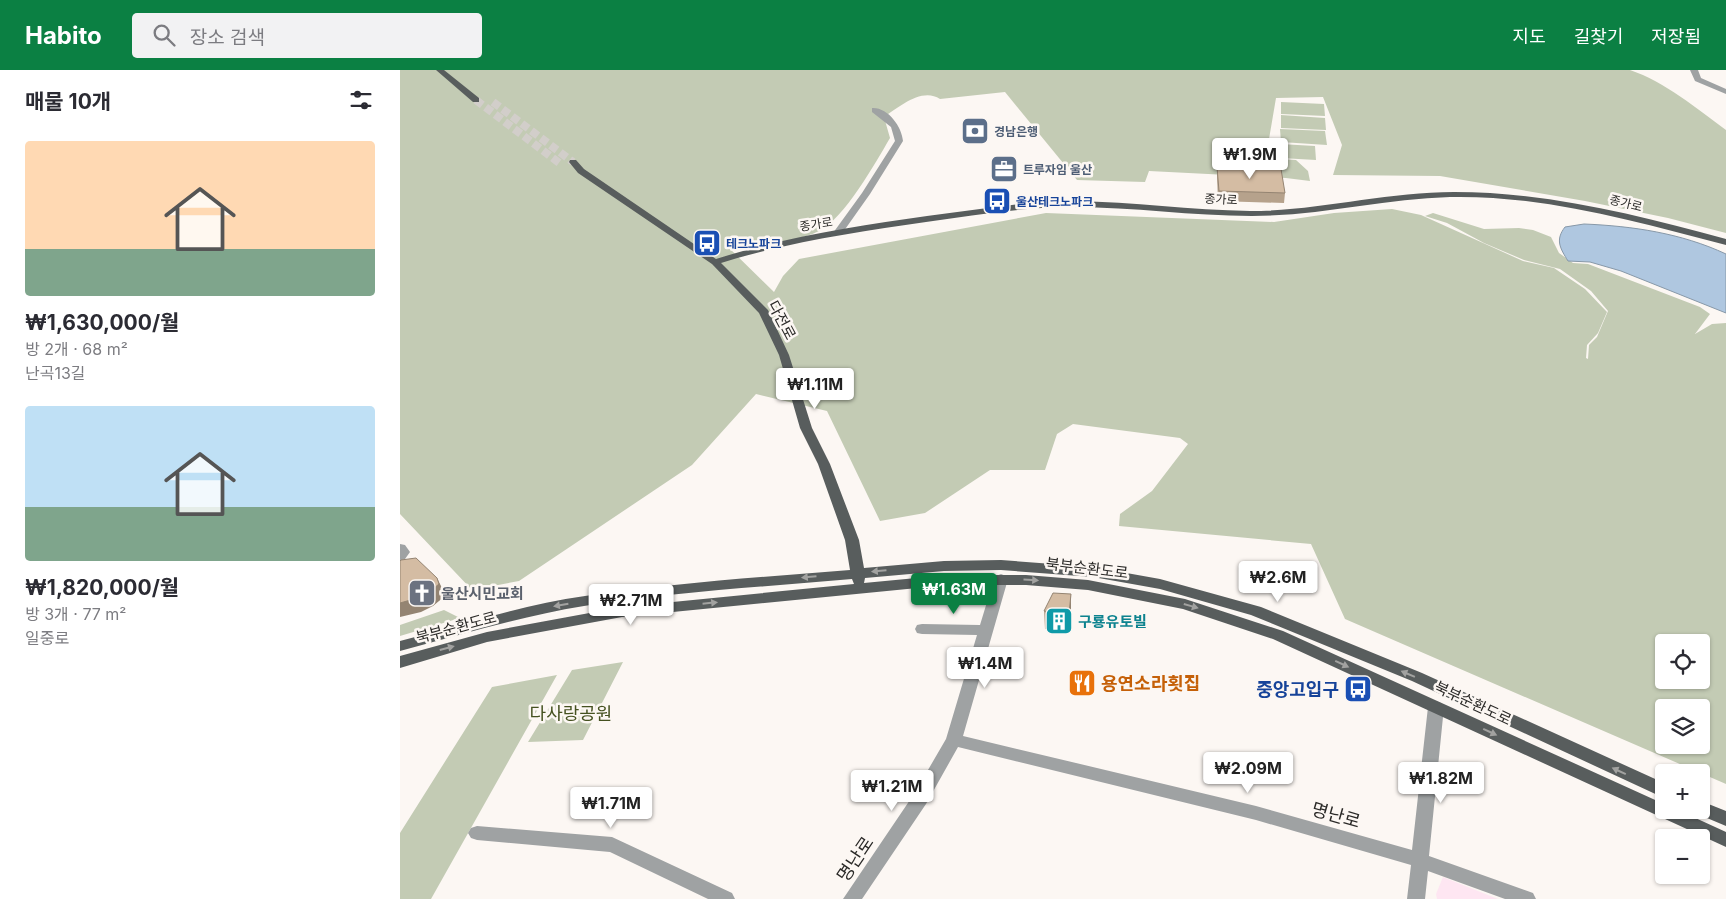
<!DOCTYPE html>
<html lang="ko">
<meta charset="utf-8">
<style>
body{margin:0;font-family:Inter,"Noto Sans KR",sans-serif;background:#f2f2f3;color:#2b2b33;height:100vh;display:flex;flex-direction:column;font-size:19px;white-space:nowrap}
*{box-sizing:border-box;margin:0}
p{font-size:16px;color:#7c7c81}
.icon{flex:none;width:28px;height:28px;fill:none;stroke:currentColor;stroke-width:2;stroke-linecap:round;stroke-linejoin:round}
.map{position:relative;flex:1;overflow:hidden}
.drawer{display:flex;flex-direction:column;background:#fff;width:400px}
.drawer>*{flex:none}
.controls{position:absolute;left:1255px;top:564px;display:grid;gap:10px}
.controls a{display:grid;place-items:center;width:55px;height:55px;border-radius:5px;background:#fff;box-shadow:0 1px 4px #0004;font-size:25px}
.price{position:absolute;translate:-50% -42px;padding:0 11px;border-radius:5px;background:#fff;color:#222;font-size:16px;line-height:32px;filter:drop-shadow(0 1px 2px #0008)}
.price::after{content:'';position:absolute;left:50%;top:30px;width:15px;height:11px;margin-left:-8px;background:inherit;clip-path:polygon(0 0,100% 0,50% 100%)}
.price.active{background:#0b8043;color:#fff}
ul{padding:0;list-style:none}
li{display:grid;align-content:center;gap:10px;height:265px;padding:0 25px}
li span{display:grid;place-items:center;height:155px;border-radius:5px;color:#555}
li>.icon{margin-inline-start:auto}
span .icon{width:90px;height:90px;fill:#fffc;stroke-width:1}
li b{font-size:21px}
h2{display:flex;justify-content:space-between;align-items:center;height:60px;padding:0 25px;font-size:21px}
header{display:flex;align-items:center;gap:30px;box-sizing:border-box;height:70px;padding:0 25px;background:#0b8043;color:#fff}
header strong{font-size:24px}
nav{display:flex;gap:28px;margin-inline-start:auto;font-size:18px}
.search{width:350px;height:45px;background:#f2f2f3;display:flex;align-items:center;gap:12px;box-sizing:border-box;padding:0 18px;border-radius:5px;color:#7c7c81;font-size:19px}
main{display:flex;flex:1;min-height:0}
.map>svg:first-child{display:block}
.education{fill:#fee6f2}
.green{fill:#c3cbb4;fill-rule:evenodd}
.water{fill:#afc7e0;stroke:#8798a8}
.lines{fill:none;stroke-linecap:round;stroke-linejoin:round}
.major-tunnel{stroke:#d2ceca;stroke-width:8;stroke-dasharray:8 4;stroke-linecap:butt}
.minor{fill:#9fa2a3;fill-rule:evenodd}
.major{fill:#585d5d;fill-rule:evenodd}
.wall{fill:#b6a28c}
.shaded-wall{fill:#948472}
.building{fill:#d4bca3;stroke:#948472}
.oneway{fill:#a2a2a0}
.labels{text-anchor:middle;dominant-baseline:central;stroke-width:5;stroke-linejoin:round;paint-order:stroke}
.far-service-label{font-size:12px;font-weight:bold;fill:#4e5e75;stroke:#fcf7f3;text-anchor:start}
.far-street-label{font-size:12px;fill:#2a2927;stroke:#fcf7f3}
.far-transit-label{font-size:12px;font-weight:bold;fill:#164399;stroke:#fcf7f3;text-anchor:start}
.street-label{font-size:15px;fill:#2a2927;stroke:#fcf7f3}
.worship-label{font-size:15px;font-weight:bold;fill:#5b616d;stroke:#fcf7f3;text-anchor:start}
.culture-label{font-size:15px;font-weight:bold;fill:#0d838f;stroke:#fcf7f3;text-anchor:start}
.near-food-label{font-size:18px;font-weight:bold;fill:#c56008;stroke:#fcf7f3;text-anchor:start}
.near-transit-label{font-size:18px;font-weight:bold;fill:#164399;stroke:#fcf7f3;text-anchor:end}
.near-park-label{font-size:18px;fill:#455120;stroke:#fcf7f3}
.near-street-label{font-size:18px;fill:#2a2927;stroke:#fcf7f3}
</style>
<header>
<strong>Habito</strong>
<div class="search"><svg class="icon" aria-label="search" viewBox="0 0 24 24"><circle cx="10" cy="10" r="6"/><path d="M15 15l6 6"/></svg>장소 검색</div>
<nav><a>지도</a><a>길찾기</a><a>저장됨</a></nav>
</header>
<main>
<section class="drawer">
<h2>매물 10개<svg class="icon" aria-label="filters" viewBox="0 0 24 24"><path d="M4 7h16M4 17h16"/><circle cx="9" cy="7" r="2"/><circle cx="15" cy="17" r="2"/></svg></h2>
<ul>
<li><span style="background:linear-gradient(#ffd9b3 70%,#7fa58c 0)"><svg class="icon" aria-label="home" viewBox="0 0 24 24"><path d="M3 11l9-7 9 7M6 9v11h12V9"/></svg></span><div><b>₩1,630,000/월</b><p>방 2개 · 68 m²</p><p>난곡13길</p></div></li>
<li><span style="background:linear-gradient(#bfe0f5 65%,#7fa58c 0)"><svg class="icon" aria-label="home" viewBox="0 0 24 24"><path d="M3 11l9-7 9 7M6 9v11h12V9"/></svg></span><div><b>₩1,820,000/월</b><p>방 3개 · 77 m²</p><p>일중로</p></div></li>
</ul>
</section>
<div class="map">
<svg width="1326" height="829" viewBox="0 0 1326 829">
<rect width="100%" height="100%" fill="#fcf7f3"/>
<path class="education" d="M1043,807L1098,829H1037L1036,824Z"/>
<path class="green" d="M0,0H1230C1265,12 1296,38 1326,60V163L1268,148L1185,131L1040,106L933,105L942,75L923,27L876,28L869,69L879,89L896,90L908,101L910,111L886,108L749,101L745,112L677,110L605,22L540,29C522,17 499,37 484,47L490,68C476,92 444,149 419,161C391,175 356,172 326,175L374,222L383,206L399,189L646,143L874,152L934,143L992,139L1021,145L1123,191L1154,198L1185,219L1207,242L1198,263L1187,275L1186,288L1188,289L1189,275L1197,267L1208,241L1191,221L1160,199L1124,190L1084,173L1047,153L1025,146L1033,143L1084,159L1119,158L1133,160L1151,167L1159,183L1173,193L1188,194L1300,237L1310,244L1295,264L1312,254L1326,253V714L945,549L911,474L719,456L720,444L752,421L788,374L780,368L673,354L657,364L645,400H590L525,443L480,451L427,341L356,324L292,395L119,511L72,520L0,444ZM1264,572H1301V610H1264ZM1264,638H1301V675H1264Z
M881,32L924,34L925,46L881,44Z
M881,45L925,48L926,60L881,58Z
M880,59L925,61L927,75L881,72Z
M880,74L915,76L916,90L881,88Z
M44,540L60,548L0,566V555Z
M223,592L183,670L128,672L172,600Z
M157,605L31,829H0V763L92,617Z"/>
<path class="water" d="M1184,154C1232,156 1281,163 1326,184V243L1221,201L1190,192L1168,191C1160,178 1155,170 1165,157Z"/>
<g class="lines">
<path class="major-tunnel" d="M76,30L162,95
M93,32L173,92"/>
<path class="minor" d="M1290,0H1298L1301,8L1326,19V24L1295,11Z
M472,38C488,37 502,57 503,71L470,124L441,165H435L433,163L462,123L495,71L491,57L472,42Z
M0,474L5,475L10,482L5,489L0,491Z
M601,504L606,506L608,509L563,666L856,736L1012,780L1028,637L1031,633L1036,631L1041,633L1044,637L1029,786L1133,823L1136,829H1105L1028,801L1025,829H1007L1011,795L856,750L558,677L526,734L462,829H443L514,724L546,669L577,565L522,564L517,563L515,559L517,555L522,554L580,555L594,509L596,506Z
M77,756L212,767L332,823L335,829H308L210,782L77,770L71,768L68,763L71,758Z"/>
<path class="major" d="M36,0H44L79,28V32H73Z
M170,90H176L184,99L316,189C385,167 456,156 527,146C576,140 626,131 675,131C733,132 791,140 850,141C918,141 985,122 1054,122C1147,122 1237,145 1326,169V175C1236,152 1144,125 1050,127C983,129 919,146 852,146C792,146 733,137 674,137C624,137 575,145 526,152C457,162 388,172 321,193L368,240L389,285L412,358L430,394L459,470L464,498L544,491L601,490L693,497L760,509L861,537L1022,603L1264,713V728L1012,611L851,545L760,519L693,507L601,500L544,501L465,508L464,513L548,505H626L688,510L785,529L883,561L1264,734V740H1278L1326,762V777L873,569L783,539L688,520L626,515H548L222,547L87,572L0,598V586L87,562L222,537L454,514L452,509C363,517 272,522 184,536C122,546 61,565 0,581V571C61,555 122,535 185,526C273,513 362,507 450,500L445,470L418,394L400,358L379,285L359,243L312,194L178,103L169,92Z
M1301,731L1326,741V756L1295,743L1294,740H1301Z"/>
</g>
<path class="wall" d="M817,97L885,123L884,133L818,131L817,107Z
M671,524V543L669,562L645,559L644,541Z"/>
<path class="shaded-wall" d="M37,508L43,520L45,526L33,536L21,542L0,547V533Z
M671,524V543L669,562V544Z"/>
<path class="building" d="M817,97L881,99L885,123L819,121Z
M16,488L37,508L39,514L27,524L14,529L0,533V491L1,490Z
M653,523L671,524L669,544L644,541Z"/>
<defs><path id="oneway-solid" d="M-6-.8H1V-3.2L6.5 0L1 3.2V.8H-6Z" transform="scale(1.25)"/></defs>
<g class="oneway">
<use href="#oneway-solid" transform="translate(479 501) rotate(175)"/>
<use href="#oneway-solid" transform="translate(409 507) rotate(175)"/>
<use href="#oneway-solid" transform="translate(631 510) rotate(3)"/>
<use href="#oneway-solid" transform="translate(310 533) rotate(-6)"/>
<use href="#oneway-solid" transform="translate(161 535) rotate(170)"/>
<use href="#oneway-solid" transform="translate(791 536) rotate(16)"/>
<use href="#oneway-solid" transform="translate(47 578) rotate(-15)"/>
<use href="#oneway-solid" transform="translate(942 594) rotate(25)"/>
<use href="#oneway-solid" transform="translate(1008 604) rotate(-157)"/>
<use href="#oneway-solid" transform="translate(1090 662) rotate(25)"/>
<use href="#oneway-solid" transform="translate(1219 701) rotate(-155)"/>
</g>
<defs>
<g id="bank-square" transform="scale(1.4375)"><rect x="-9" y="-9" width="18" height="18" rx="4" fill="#5c6f8a" stroke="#fcf7f3"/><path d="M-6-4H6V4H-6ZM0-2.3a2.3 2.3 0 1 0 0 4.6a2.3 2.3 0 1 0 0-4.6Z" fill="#fff"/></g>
<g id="office-square" transform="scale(1.4375)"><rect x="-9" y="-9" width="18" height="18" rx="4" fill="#5c6f8a" stroke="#fcf7f3"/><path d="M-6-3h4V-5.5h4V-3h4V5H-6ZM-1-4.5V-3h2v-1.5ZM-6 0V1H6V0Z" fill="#fff"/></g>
<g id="bus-square" transform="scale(1.4375)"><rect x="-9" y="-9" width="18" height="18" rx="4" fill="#1a4fb4" stroke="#fcf7f3"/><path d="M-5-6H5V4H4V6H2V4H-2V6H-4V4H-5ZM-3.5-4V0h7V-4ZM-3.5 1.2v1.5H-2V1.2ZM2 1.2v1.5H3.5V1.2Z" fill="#fff"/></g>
<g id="church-square" transform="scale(1.4375)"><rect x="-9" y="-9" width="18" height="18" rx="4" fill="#6b7280" stroke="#fcf7f3"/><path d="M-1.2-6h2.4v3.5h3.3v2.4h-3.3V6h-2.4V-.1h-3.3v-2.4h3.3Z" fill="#fff"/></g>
<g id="building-square" transform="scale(1.4375)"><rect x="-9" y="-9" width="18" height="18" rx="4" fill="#0f9aa8" stroke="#fcf7f3"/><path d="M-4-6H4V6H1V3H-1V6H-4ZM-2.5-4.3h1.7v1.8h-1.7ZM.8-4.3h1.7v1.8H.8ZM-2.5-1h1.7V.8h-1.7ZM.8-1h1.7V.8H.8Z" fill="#fff"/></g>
<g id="restaurant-square" transform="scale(1.4375)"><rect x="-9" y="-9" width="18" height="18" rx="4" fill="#e8710a" stroke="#fcf7f3"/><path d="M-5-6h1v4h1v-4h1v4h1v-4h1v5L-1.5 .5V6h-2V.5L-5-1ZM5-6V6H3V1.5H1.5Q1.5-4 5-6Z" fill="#fff"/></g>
</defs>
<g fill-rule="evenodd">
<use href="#bank-square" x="575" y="61"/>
<use href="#office-square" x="604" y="99"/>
<use href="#bus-square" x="597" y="131"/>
<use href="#bus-square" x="307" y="173"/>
<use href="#church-square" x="22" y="523"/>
<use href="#building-square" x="659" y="551"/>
<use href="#restaurant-square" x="682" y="613"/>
<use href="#bus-square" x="958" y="619"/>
</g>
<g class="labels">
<g class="far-service-label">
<text x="594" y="61">경남은행</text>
<text x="623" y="99">트루자임 울산</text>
</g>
<g class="far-street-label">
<text transform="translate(821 129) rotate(3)">종가로</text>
<text transform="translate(1226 133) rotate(14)">종가로</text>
<text transform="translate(416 154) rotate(-9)">종가로</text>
</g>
<g class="far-transit-label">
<text x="616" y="131">울산테크노파크</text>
<text x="326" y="173">테크노파크</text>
</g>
<g class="street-label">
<text transform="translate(382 250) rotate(62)">다전로</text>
<text transform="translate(687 498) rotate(7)">북부순환도로</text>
<text transform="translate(56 557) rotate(-15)">북부순환도로</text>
<text transform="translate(1073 633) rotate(25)">북부순환도로</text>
</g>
<g class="worship-label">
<text x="41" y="523">울산시민교회</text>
</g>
<g class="culture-label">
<text x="678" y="551">구룡유토빌</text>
</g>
<g class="near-food-label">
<text x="701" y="613">용연소라횟집</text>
</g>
<g class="near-transit-label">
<text x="939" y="619">중앙고입구</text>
</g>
<g class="near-park-label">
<text x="171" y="643">다사랑공원</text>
</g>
<g class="near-street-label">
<text transform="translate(936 745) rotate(16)">명난로</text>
<text transform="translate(455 789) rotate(-56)">명난로</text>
</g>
</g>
</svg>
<div class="controls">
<a><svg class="icon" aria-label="locate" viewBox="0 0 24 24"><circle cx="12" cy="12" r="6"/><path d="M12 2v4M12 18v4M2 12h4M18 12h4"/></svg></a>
<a><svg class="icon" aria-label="layers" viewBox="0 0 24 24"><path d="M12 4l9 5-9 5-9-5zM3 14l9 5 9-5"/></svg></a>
<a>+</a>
<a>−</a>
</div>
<b class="price" style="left:850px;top:110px">₩1.9M</b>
<b class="price" style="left:415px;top:340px">₩1.11M</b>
<b class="price" style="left:878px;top:533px">₩2.6M</b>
<b class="price active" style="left:554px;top:545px">₩1.63M</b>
<b class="price" style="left:231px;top:556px">₩2.71M</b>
<b class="price" style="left:585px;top:619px">₩1.4M</b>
<b class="price" style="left:848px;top:724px">₩2.09M</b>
<b class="price" style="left:1041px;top:734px">₩1.82M</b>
<b class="price" style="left:492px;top:742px">₩1.21M</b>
<b class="price" style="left:211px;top:759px">₩1.71M</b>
</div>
</main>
